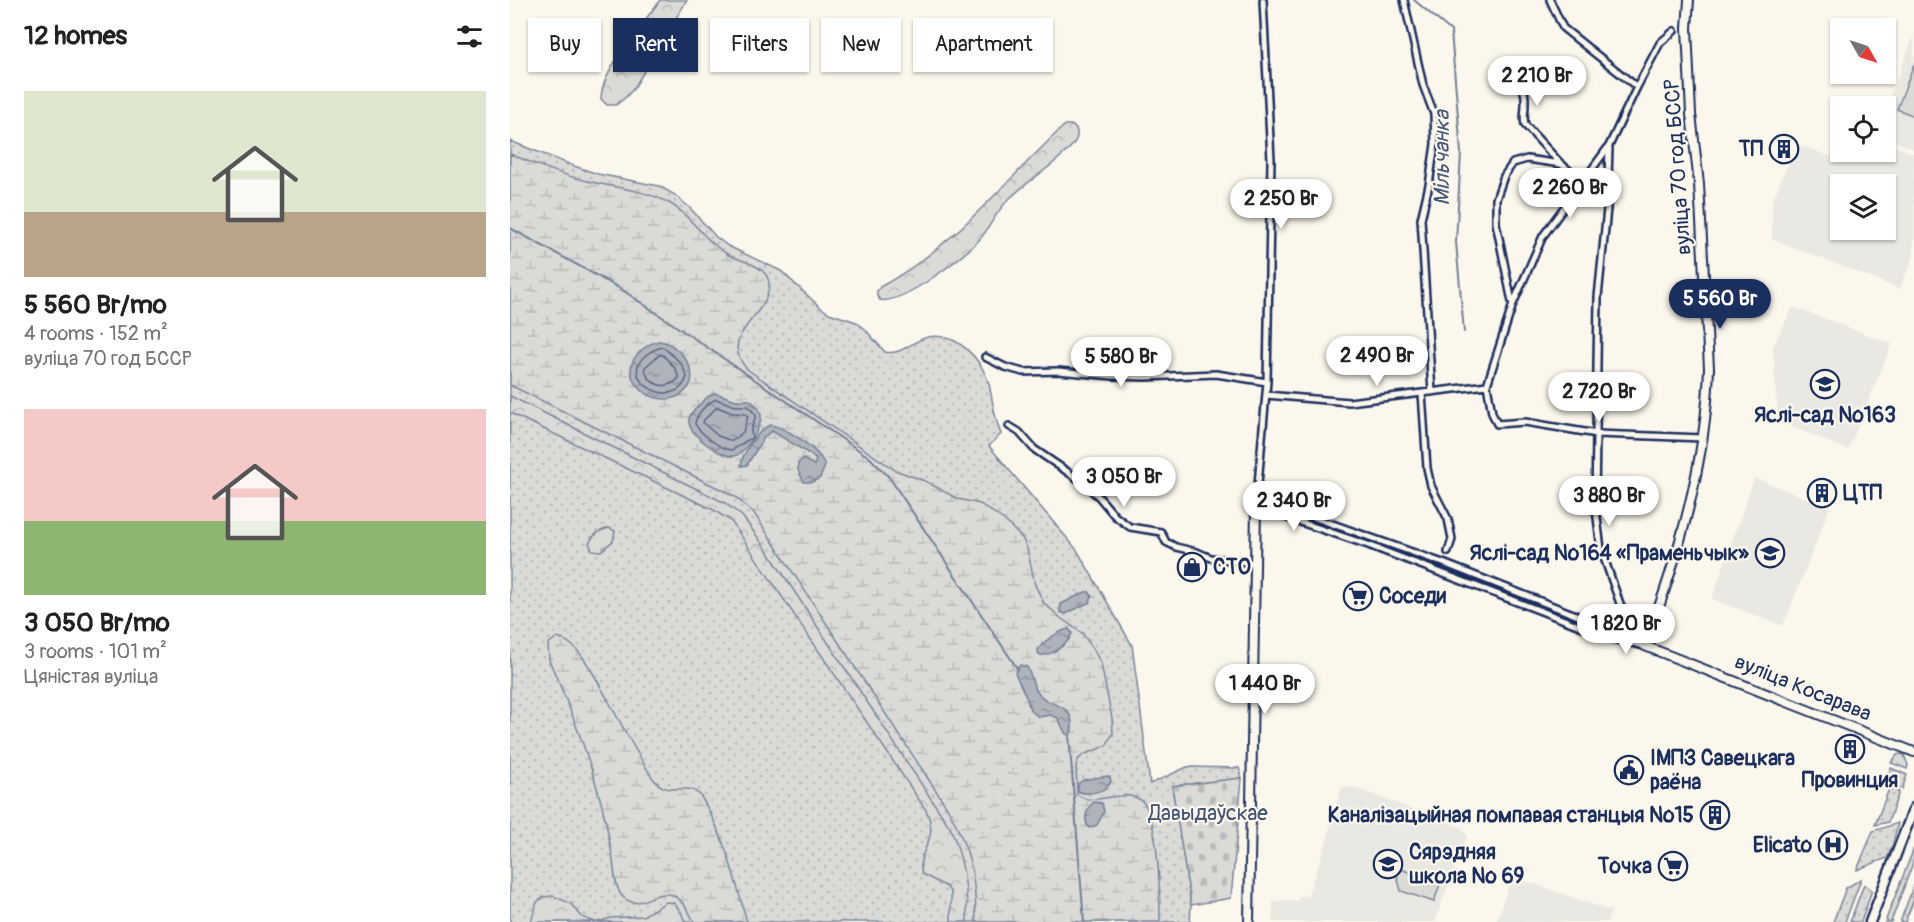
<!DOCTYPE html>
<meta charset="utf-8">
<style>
body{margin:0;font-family:Pangolin,sans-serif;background:#f6f6f6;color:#202124;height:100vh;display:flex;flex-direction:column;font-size:22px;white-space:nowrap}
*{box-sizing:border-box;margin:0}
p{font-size:20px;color:#757577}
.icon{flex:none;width:33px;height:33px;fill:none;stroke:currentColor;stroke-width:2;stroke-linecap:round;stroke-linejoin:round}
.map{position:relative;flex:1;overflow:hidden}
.panel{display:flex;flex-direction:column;background:#fff;width:510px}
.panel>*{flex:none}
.guide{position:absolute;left:18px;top:18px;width:570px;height:54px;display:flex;gap:12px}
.needle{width:39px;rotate:129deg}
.controls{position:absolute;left:1320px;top:18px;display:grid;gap:12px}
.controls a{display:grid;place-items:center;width:66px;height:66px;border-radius:0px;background:#fff;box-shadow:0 2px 4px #0004;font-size:30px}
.price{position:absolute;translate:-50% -51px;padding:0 14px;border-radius:21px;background:#fff;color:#222;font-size:20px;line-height:39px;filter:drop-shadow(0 2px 3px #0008)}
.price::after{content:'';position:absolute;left:50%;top:36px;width:18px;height:14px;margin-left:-9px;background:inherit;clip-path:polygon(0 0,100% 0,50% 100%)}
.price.current{background:#1b2f5e;color:#fff}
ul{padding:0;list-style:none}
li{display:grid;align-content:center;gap:12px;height:318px;padding:0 24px}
li span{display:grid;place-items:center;height:186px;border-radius:0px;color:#555}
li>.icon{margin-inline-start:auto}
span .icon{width:108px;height:108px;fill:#fffc;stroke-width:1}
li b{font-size:26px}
h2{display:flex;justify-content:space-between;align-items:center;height:72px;padding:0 24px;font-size:26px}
.chip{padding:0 21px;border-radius:0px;background:#fff;box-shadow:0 2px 4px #0004;font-size:21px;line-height:54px}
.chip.current{background:#1b2f5e;color:#fff}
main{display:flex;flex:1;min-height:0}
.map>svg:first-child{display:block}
.built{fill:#eae8e2;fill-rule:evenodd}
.grass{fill:url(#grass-dots);stroke:#7a849a;stroke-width:1.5}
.forest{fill:url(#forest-crowns);stroke:#7a849a;stroke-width:1.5}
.wetland{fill:url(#wetland-marsh);stroke:#7a849a;stroke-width:1.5}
.cemetery{fill:url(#cemetery-stones);stroke:#7a849a;stroke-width:1.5}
.pitch{fill:#dadad7;stroke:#7a849a;stroke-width:1.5}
.water{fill:url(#water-ripples);stroke:#747e96;stroke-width:1.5}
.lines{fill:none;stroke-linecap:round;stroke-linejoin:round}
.shore{stroke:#566483;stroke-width:1.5}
.stream{stroke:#747e96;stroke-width:2}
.street-casing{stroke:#1b2f5e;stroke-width:10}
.secondary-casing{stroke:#1b2f5e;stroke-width:12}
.primary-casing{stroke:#1b2f5e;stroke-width:13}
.street{stroke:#fbf7ec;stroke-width:5}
.secondary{stroke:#fbf7ec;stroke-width:8}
.primary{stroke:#fbf7ec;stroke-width:8}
.labels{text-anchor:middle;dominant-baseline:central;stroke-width:4.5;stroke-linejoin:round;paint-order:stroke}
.poi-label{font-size:21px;font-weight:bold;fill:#1b2f5e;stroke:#fbf7ec;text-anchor:end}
.street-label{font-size:21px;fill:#1b2f5e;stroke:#fbf7ec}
.park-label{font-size:21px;fill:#415176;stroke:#fbf7ec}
.water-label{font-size:22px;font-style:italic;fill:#47577a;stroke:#fbf7ec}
</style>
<main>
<section class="panel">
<h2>12 homes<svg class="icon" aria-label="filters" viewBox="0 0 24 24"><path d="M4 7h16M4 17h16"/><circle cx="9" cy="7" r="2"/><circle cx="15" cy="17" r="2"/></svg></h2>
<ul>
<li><span style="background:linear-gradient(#dfe7d0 65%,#b9a48a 0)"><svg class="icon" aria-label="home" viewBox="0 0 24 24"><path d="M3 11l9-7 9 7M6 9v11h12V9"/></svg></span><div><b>5 560 Br/mo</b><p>4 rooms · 152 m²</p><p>вуліца 70 год БССР</p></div></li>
<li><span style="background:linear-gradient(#f6c9c9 60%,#8fb573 0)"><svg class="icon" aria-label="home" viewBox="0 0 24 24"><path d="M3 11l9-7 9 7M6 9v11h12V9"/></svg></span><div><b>3 050 Br/mo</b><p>3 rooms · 101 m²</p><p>Цяністая вуліца</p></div></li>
</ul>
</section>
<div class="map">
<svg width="1404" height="922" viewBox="0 0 1404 922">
<defs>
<pattern id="grass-dots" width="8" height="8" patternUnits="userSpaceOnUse" patternTransform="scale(1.5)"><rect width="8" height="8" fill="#dadad7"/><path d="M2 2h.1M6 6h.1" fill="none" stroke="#babbbb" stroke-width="1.8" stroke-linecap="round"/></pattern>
<pattern id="forest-crowns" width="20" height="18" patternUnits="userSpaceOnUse" patternTransform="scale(1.5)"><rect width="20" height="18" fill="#dadad7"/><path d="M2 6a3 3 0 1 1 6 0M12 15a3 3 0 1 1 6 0" fill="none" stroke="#babbbb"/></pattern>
<pattern id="wetland-marsh" width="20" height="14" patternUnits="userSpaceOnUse" patternTransform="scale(1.5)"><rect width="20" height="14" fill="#dadad7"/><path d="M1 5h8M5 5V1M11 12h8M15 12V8" fill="none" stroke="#babbbb"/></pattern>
<pattern id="cemetery-stones" width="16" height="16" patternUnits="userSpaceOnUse" patternTransform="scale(1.5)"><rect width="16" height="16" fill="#dadad7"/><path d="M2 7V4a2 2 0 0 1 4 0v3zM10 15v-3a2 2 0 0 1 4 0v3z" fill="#babbbb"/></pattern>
<pattern id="water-ripples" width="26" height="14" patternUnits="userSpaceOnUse" patternTransform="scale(1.5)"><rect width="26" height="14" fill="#afb3bb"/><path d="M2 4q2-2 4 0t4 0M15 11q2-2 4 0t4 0" fill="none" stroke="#8e929b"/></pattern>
</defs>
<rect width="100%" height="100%" fill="#fbf7ec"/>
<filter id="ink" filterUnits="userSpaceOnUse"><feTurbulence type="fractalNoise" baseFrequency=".0167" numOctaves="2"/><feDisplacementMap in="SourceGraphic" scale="12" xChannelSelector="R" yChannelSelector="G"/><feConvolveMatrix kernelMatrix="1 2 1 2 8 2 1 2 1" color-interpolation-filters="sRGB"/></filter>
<g filter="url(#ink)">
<path class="built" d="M1404,35V149L1376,138V107Z
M1376,142L1404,154V255L1390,289L1262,239V201L1286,144L1325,158L1330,150L1376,152ZM1330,184H1376V230H1330Z
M1283,307L1382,344L1338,450L1268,421L1263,347Z
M1244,478L1320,507L1273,626L1202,599Z
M832,787L846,788L952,828L957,836L926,918L927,922H762L763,901L788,900L789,896L797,897L817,841L821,820Z
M1002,876L1101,911L1097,922H986Z"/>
<path class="grass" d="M0,141L64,166L88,174L149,186L165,195L180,208L206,237L218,246L271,271L310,307L319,313L346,322L354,328L375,352C391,356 403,340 418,337C447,332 471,358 479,384C483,402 484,417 491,434L479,446L567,550L622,645L640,784L677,767L729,768L732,778L662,786L681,905L680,922H0Z
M1391,754L1394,755L1398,765L1397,769L1381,763L1387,755Z
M1381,768L1397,775L1392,789L1376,783Z
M1379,789L1389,792L1378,822L1365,825Z
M1388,823L1383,844L1377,858L1347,870L1363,831Z
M1404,848V860L1381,922H1375Z
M1351,879L1335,922H1323L1336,888Z
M1354,884L1362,890L1351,922H1340Z
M1404,885V899L1395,922H1390Z"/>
<path class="forest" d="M150,0H177L124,88L116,97L106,105H97L91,99C91,70 133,25 150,0Z
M555,125H561L566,128C569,137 566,141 560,148C542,167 519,180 500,198C486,211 481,226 470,239C455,256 392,305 370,300L367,296V291L370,287C443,248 496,180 555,125Z
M0,396L215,503L232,516L255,547L441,829C453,859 458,889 457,922H441V893L437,887L412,874C405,849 431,842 416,810L221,521L202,509L0,413Z
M99,528L105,531L103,541L91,551L82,550L79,543C83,535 90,530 99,528Z
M43,896L60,903L72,917L85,922H21L27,902L34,897Z
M156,902L164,903L171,912L175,922H88L101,918L133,916Z"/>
<path class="wetland" d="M0,154C27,165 54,176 82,182C107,188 134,190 157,202C180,213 193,241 219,255C233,262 260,266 259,286C258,317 205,336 238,370L385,470L415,481L448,499L470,504L494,520L512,538L517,548L525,585L534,603L552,619L572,633L584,650L591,664L602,718L603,733L596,746L573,755L568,760L566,766L567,794C580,805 595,796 611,796C619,795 627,796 633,802C649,820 650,897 650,922H466C466,877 460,849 438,809L244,513L224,496L0,385Z
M46,638C55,639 60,643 66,649C80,664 88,683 98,700C112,726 126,752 142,777C158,800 174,780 190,795C214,833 225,879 237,922H184C156,861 134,922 111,895C105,885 104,871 103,860C100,843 97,827 93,810C80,758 61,709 39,660L38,644Z"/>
<path class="cemetery" d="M732,778L721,898L681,905L662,786Z"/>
<path class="pitch" d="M1404,64V116L1387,109Z
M891,869L930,884L924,902L891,891L887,876Z"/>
<path class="water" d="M149,341C167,342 191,371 178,388C154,419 96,378 133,349C138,345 143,342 149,341Z
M205,393L226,400H240C251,408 254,416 248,428C244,437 235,452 225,456C213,459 179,435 179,422C178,416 183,411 187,407C193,401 197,396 205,393Z
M261,425C278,428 310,450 315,466L310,478L302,482H294L288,470V463L293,459L304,465L306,460L301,455L262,431L254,437L237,465L231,466C231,455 250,427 261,425Z
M575,592H579L582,596L580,602L556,614L550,612L551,604Z
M559,629L562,633C559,644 540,657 529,655L528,650C533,641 549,631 559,629Z
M510,665L517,667C522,676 522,686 528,693C538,707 559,702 562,722C562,728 562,731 560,736L555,733L548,718L540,715L529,717L520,710L517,699L505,673Z
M597,776L600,777L601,782C596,792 577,796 568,791V784L573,780Z
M584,802L592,803L594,812L587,825L579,828C573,820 576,808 584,802Z"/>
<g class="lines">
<path class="shore" d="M153,347L171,363L177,377C166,413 105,380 136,355C141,351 146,348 153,347Z
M149,355H153L165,368L169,378C157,392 136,385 135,367Z
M206,399L225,406H238L246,415L241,430L242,438C235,440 225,450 221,450C210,449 190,433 185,424C186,414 197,403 206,399Z
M207,407L223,413L235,414L238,416L233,432L222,441L208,436L193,423L194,420Z"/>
<path class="stream" d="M904,0L941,31L951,153L946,242L954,332
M0,228L111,289L359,457L379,477L507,668
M559,735L574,922"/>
<g class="street-casing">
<path id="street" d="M753,0L761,160L757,382L746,507L858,545L1104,639L1135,646
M894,0L913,85L924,114L925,144L919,185L911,219L922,392
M1040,0L1053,28L1127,87
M1164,31L1150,43L1127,87L1099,146L1033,236L1003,304L977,385L982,413L987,424L1015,422L1087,434L1193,438
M993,69C1009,74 1016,88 1015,104C1015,112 1013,117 1015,125L1050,163
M1099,148L1097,209L1088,297L1085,502L1091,549L1115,618
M1002,302L986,223V199L994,176L1003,163L1017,159L1051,164L1073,181
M475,357L495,367L513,372L548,371L603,376L635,377L706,374L757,382
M912,393L917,468L921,486L938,519L942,539L938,552
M756,395L839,402L977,385
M499,426L509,432L524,449L571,481L589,497L605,516L620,527L651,532L656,542L666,547L687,552L701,558L745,563
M746,497L933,563L1122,637L1133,645"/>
</g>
<g class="secondary-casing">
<path id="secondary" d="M1179,0L1177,28L1181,114L1189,184L1199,368C1196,464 1168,557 1135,646L1404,752
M739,922L746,507"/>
</g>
<g class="primary-casing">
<path id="primary" d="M1360,922L1404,808"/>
</g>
<use href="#street" class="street"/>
<use href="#secondary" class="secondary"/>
<use href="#primary" class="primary"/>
</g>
</g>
<defs>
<g id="building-ring" transform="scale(1.5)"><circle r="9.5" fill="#fbf7ec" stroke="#1b2f5e" stroke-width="1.5"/><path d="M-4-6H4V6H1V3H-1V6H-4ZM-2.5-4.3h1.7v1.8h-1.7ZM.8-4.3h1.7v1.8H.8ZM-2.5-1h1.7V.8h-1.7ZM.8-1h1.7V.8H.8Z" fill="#1b2f5e"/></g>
<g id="school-ring" transform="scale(1.5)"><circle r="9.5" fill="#fbf7ec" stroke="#1b2f5e" stroke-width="1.5"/><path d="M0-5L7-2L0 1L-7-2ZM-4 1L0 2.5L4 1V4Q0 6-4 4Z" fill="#1b2f5e"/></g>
<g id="shop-ring" transform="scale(1.5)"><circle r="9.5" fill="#fbf7ec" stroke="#1b2f5e" stroke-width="1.5"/><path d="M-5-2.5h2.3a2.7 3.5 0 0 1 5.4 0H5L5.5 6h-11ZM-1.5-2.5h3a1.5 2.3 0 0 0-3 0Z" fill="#1b2f5e"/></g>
<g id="supermarket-ring" transform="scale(1.5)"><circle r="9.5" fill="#fbf7ec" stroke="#1b2f5e" stroke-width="1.5"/><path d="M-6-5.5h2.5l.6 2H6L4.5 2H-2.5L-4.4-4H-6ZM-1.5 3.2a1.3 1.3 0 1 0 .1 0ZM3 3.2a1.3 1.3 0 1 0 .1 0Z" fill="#1b2f5e"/></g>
<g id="civic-ring" transform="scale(1.5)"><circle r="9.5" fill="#fbf7ec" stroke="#1b2f5e" stroke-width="1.5"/><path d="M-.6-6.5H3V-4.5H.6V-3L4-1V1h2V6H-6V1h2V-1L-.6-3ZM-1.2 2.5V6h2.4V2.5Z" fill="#1b2f5e"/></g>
<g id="hospital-ring" transform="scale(1.5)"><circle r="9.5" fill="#fbf7ec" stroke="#1b2f5e" stroke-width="1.5"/><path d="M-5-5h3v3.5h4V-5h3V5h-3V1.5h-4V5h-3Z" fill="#1b2f5e"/></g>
</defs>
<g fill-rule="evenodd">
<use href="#building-ring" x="1274" y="149"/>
<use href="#school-ring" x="1315" y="384"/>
<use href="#building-ring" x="1312" y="493"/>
<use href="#school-ring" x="1260" y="553"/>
<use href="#shop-ring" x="682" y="567"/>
<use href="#supermarket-ring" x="848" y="596"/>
<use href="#building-ring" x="1340" y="749"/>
<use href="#civic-ring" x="1119" y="770"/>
<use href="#building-ring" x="1205" y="815"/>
<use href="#hospital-ring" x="1323" y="845"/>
<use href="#school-ring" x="878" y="864"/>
<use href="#supermarket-ring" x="1163" y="866"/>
</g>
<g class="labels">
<g class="poi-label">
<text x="1253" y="149">ТП</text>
<text x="1315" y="415" text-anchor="middle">Яслі-сад №163</text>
<text x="1333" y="493" text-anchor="start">ЦТП</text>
<text x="1239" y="553">Яслі-сад №164 «Праменьчык»</text>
<text x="703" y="567" text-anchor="start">СТО</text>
<text x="869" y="596" text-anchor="start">Соседи</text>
<text x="1140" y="758" text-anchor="start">ІМПЗ Савецкага<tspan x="1140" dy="24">раёна</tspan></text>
<text x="1340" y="780" text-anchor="middle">Провинция</text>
<text x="1184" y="815">Каналізацыйная помпавая станцыя №15</text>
<text x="1302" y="845">Elicato</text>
<text x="899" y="852" text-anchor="start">Сярэдняя<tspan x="899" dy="24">школа № 69</tspan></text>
<text x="1142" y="866">Точка</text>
</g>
<g class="street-label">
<text transform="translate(1168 167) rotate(-94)">вуліца 70 год БССР</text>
<text transform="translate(1293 688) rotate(22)">вуліца Косарава</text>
</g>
<g class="park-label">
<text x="698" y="813">Давыдаўскае</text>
</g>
<g class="water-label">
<text transform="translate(932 158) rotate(-90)">Мільчанка</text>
</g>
</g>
</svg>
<div class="controls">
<a><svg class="needle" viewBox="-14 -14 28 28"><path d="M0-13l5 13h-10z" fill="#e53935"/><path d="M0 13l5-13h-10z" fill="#757577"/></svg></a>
<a><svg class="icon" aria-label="locate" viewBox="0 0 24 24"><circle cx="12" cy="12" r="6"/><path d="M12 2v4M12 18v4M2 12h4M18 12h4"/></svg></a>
<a><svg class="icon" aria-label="layers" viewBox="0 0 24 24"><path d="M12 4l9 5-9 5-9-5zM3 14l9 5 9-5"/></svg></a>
</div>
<b class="price" style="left:1027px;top:107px">2 210 Br</b>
<b class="price" style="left:1060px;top:219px">2 260 Br</b>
<b class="price" style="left:771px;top:230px">2 250 Br</b>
<b class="price current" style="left:1210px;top:330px">5 560 Br</b>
<b class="price" style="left:867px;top:387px">2 490 Br</b>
<b class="price" style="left:611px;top:388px">5 580 Br</b>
<b class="price" style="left:1089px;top:423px">2 720 Br</b>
<b class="price" style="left:614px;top:508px">3 050 Br</b>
<b class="price" style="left:1099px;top:527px">3 880 Br</b>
<b class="price" style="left:784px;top:532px">2 340 Br</b>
<b class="price" style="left:1116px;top:655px">1 820 Br</b>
<b class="price" style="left:755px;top:715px">1 440 Br</b>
<div class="guide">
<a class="chip">Buy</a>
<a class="chip current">Rent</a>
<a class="chip">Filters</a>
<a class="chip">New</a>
<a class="chip">Apartment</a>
</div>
</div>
</main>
